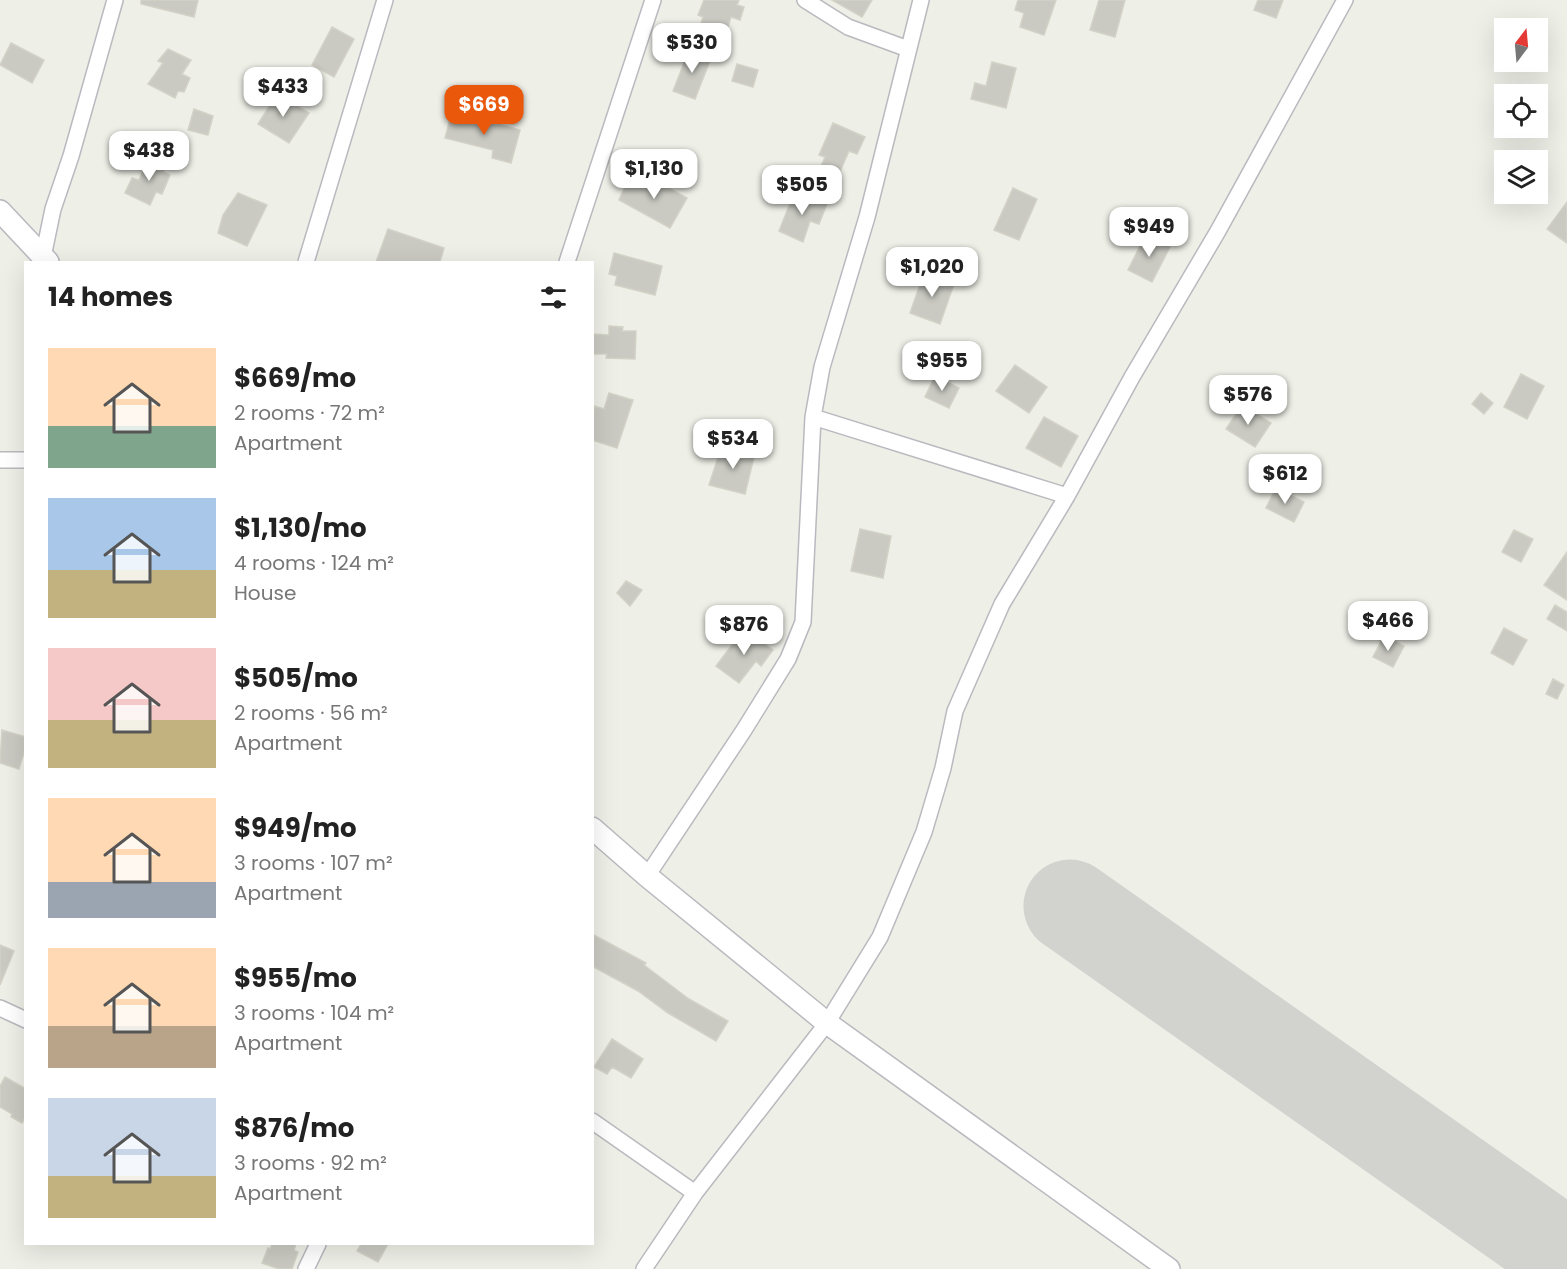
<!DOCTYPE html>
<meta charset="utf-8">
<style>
body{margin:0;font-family:Poppins,sans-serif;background:#f6f6f6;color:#222;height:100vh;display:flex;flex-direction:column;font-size:22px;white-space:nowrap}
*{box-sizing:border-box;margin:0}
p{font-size:20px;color:#767676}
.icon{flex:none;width:33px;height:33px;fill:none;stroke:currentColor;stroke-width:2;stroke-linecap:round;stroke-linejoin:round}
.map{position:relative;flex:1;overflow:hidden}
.drawer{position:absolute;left:24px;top:261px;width:570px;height:984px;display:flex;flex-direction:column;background:#fff;border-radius:0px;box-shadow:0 6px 24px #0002}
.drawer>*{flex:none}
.needle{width:39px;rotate:16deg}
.buttons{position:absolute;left:1494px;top:18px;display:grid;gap:12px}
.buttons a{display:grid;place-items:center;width:54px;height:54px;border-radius:0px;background:#fff;box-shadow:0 6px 24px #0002;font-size:30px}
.price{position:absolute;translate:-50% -51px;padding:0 14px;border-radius:12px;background:#fff;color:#222;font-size:20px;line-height:39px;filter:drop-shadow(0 2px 3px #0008)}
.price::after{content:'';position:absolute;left:50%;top:36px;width:18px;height:14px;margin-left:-9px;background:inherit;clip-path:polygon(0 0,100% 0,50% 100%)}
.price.on{background:#ea580c;color:#fff}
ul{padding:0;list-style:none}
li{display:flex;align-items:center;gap:18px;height:150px;padding:0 24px}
li span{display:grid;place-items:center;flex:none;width:168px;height:120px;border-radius:0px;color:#555}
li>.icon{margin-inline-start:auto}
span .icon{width:72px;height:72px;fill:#fffc;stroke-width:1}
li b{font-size:26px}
h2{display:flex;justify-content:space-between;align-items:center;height:72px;padding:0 24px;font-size:26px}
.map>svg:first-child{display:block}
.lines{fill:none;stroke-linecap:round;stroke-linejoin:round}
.runway{stroke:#d2d2cf;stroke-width:93}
.building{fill:#cacac3;stroke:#d3d2c6;stroke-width:1.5}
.minor-casing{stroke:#b9b9bf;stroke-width:18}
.secondary-casing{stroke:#b8b9bf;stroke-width:24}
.minor{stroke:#fff;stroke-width:15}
.secondary{stroke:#fff;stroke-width:21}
</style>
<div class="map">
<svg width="1567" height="1269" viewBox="0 0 1567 1269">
<rect width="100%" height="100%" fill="#eeefe7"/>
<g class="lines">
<path class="runway" d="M1070,906L1567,1256"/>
</g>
<path class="building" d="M141,0H198L194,17L141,4Z
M704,0H739L737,5L744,7L740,20L731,17L727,31L714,26L711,34L699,30L703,17L698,15Z
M832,0H872L862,17Z
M1018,0H1056L1044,35L1020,27L1024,13L1015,10Z
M1099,0H1125L1115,37L1090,30Z
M1258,0H1283L1276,18L1254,10Z
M332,27L354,39L334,77L312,65Z
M11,43L44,60L32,83L0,65Z
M168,49L191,60L182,74L190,78L184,92L178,91L175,98L148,84L163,63L158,61Z
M689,50L711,58L695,99L673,91Z
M992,62L1016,68L1006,108L971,99L975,83L986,86Z
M737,64L758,70L753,87L732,81Z
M277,94L309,113L289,143L258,124Z
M194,109L213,116L208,135L188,130Z
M452,112L520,130L511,163L492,158L493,150L445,138Z
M833,123L865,137L857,154L849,151L839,174L821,166L825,157L819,155Z
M149,158L166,165L163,172L170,175L162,194L156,192L150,205L125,193L132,178L139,180Z
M645,175L687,198L670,228L619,200L628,180L639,186Z
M1013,188L1037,199L1019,240L994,230Z
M795,191L827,204L819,224L810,221L803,242L779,231Z
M238,193L267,205L247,246L218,233L223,215Z
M1567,202V243L1547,229Z
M388,229L444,248L440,262H376Z
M1146,234L1170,247L1152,282L1128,270Z
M614,253L662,266L655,295L615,285L617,276L609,274Z
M924,273L954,284L940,324L910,313Z
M609,326L623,327L622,331H636L635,359L606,358L607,354H592V334L609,335Z
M1015,365L1047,387L1029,413L996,391Z
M1521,374L1544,386L1527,419L1504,407Z
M935,376L959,388L949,408L925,397Z
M609,393L633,400L617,448L592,440L594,406L604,409Z
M1481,393L1493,403L1484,414L1472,404Z
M1242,405L1271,423L1255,447L1226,429Z
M1044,417L1078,436L1061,467L1026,448Z
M722,445L755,453L745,494L709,485Z
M1276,488L1304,502L1294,522L1266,508Z
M860,529L891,536L883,578L851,571Z
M1514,530L1533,539L1521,562L1502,552Z
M1567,552V600L1544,585Z
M626,581L642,590L630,606L617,593Z
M1555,605L1567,612V631L1547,619Z
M1504,628L1527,640L1513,665L1491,653Z
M744,629L773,650L761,666L756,661L739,683L716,666Z
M1384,636L1404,646L1393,667L1373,657Z
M1553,679L1564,685L1557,699L1546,694Z
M2,730L26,737V746L19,769L0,763Z
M592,934L646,963L644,965L689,999L728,1021L716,1041L668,1013L638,991L592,966Z
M0,945L14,951L0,985Z
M612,1039L643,1059L631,1078L612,1067L607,1074L594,1067Z
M5,1077L26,1089V1116L22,1123L11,1117L12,1114L0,1107V1086Z
M272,1244H296L294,1250L298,1252L292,1269H279L262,1263L268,1248L270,1249Z
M361,1244H388L378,1262L357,1251Z"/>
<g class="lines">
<g class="minor-casing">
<path id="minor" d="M805,0L848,27L908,49
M43,257L53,209L71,156L115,0
M306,262L385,0
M567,262L653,0
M813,417L1067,496
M0,460H26
M647,876L744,730L788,659L803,622L813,417L822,367L867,217L921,0
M0,1008L26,1020
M592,1121L695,1193
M306,1269L318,1244
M644,1269L695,1193L827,1023L880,937L924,832L943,768L955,711L1002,604L1067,496L1132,377L1218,231L1345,0"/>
</g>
<g class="secondary-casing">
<path id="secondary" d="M0,211L48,262
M592,828L647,876L827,1023L1169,1269"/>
</g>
<use href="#minor" class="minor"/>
<use href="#secondary" class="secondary"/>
</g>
</svg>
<div class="buttons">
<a><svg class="needle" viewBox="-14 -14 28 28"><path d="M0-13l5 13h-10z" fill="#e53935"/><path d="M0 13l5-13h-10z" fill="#767676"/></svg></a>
<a><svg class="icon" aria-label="locate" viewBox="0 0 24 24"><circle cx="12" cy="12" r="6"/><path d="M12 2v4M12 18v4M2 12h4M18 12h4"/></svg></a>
<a><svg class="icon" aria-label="layers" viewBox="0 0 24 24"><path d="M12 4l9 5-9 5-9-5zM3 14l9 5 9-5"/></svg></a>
</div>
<b class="price" style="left:692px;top:74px">$530</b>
<b class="price" style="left:283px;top:118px">$433</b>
<b class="price on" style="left:484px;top:136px">$669</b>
<b class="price" style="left:149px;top:182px">$438</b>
<b class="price" style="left:654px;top:200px">$1,130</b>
<b class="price" style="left:802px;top:216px">$505</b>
<b class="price" style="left:1149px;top:258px">$949</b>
<b class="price" style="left:932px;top:298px">$1,020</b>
<b class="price" style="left:942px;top:392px">$955</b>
<b class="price" style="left:1248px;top:426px">$576</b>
<b class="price" style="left:733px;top:470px">$534</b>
<b class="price" style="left:1285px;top:505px">$612</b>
<b class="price" style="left:1388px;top:652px">$466</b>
<b class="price" style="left:744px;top:656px">$876</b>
<section class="drawer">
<h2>14 homes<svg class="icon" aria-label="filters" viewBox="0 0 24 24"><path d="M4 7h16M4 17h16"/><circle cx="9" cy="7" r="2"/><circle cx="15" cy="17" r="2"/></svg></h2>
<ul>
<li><span style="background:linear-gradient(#ffd9b3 65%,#7fa58c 0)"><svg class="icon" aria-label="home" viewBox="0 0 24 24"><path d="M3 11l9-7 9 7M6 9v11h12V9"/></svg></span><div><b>$669/mo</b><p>2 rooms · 72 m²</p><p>Apartment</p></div></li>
<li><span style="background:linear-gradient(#a9c7e8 60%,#c2b280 0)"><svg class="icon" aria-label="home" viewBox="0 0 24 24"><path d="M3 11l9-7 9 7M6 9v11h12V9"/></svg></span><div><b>$1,130/mo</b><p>4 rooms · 124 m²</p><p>House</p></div></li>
<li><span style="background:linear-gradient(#f6c9c9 60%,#c2b280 0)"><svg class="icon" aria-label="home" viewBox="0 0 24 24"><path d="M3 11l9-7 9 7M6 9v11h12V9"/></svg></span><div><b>$505/mo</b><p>2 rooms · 56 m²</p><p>Apartment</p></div></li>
<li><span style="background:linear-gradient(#ffd9b3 70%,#9aa5b1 0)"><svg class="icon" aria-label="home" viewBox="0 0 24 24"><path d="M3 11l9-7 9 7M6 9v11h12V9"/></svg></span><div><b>$949/mo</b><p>3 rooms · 107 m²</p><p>Apartment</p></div></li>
<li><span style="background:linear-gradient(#ffd9b3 65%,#b9a48a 0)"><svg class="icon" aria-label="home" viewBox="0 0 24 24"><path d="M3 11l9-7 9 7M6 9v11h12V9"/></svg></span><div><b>$955/mo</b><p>3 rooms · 104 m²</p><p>Apartment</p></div></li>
<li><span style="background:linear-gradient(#c9d6e8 65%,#c2b280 0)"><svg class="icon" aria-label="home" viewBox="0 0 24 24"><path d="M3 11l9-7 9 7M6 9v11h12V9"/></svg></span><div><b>$876/mo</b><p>3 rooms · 92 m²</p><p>Apartment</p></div></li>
</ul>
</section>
</div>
